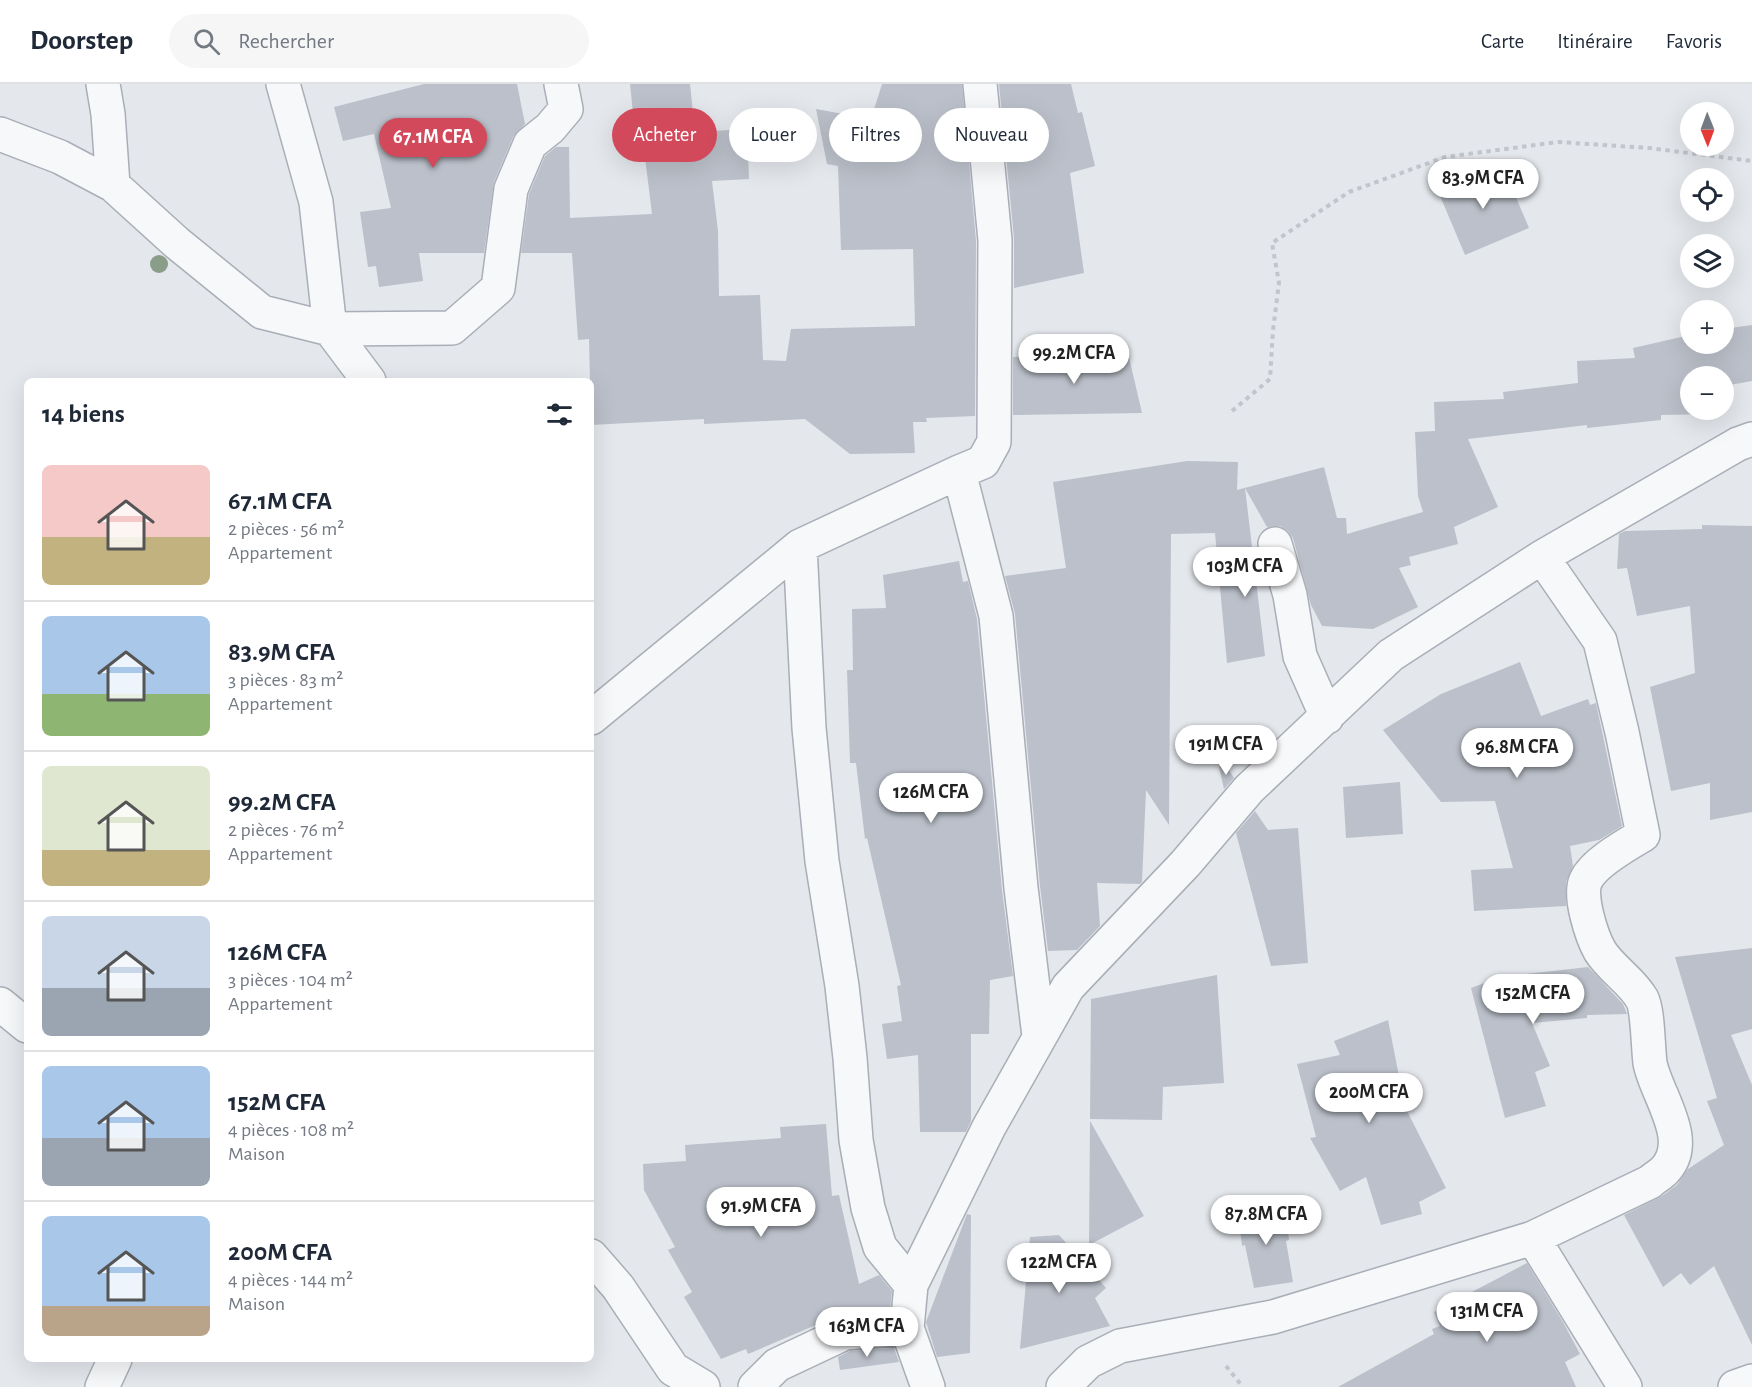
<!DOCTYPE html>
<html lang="fr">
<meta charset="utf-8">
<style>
body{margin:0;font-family:"Alegreya Sans",sans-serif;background:#f6f6f7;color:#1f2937;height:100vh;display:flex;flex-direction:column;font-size:22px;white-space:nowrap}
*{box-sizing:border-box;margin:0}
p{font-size:20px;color:#747a83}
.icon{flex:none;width:33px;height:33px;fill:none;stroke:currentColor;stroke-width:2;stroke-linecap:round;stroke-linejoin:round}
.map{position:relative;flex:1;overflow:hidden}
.details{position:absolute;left:24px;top:294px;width:570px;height:984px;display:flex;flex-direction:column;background:#fff;border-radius:9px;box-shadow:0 6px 24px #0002}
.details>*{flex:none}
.guide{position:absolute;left:612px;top:24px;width:570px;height:54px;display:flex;gap:12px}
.needle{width:39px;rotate:179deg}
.fabs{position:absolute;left:1680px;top:18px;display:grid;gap:12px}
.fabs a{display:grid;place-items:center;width:54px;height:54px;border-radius:50%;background:#fff;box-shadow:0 6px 24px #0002;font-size:30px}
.price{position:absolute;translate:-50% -51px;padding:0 14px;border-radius:21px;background:#fff;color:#222;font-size:20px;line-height:39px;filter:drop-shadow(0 2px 3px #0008)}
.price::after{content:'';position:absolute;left:50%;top:36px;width:18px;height:14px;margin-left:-9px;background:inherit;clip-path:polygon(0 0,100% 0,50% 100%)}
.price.selected{background:#d1495b;color:#fff}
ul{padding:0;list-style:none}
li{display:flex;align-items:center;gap:18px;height:150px;padding:0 18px}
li+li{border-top:2px solid #e0e1e3}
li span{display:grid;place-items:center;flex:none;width:168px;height:120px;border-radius:9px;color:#555}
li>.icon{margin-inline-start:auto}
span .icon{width:72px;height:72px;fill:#fffc;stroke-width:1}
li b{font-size:26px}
h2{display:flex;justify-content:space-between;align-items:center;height:72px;padding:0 18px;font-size:26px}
.pill{padding:0 21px;border-radius:27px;background:#fff;box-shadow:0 6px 24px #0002;font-size:21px;line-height:54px}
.pill.selected{background:#d1495b;color:#fff}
header{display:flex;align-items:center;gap:36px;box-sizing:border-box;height:84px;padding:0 30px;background:#fff;border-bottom:2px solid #e0e1e3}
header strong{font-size:28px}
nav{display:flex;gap:33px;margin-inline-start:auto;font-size:21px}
.search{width:420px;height:54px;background:#f6f6f7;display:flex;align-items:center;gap:15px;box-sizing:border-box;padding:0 21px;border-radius:33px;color:#747a83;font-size:22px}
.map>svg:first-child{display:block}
.building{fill:#bbc0ca}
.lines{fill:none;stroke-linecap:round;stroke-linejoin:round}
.street-casing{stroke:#a9aeb7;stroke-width:36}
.path{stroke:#c2c5cb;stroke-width:4;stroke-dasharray:4.5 4.5;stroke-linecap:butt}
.street{stroke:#f7f8fa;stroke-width:33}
.tree{fill:#899d89}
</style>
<header>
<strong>Doorstep</strong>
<div class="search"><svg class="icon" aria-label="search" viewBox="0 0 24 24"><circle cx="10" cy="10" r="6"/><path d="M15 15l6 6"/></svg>Rechercher</div>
<nav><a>Carte</a><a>Itinéraire</a><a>Favoris</a></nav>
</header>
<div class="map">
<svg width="1752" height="1303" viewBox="0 0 1752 1303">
<rect width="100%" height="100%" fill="#e4e7ec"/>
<path class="building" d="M424,0H517L525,40L513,53L494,98L484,169H419L423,197L379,203L376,182L368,183L360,128L391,124L374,50L343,57L334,23Z
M630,0H690L695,48L747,45L749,95L712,97L718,147L719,212L760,211L763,276L786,277L791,245L915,242L913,165L841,166L838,82L827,80L816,25L871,35L882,0H962L976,157L975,332L926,334L927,338H913L915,369L850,370L805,335L704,340V335L591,341L589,255L578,256L572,169H521L529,110L545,72L556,63H569L570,134L652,130L643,57L636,58Z
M999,0H1071L1078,29L1082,28L1095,82L1070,89L1084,189L1014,204V154Z
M1502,80L1529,144L1465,171L1438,107Z
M1752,241V297L1724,302V292H1690V326H1719V330L1661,331V336L1587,344V341L1468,355L1498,423L1454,443L1458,460L1409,473L1411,481L1399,484L1418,523L1373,545L1322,542L1311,521L1293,454L1288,447L1280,442L1267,443L1245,404L1265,572L1227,579L1215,449L1171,450L1169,741L1146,706L1142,798L1140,800L1097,799L1100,842L1077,866L1048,867L1040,802L1015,530L1005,492L1066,484L1053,398L1187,377L1238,378L1237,406L1324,383L1337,434H1346L1347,450L1423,428L1418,412L1415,348L1435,347L1434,318L1504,315L1503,308L1578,299L1577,277L1635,274L1633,264L1690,251V260H1724V245Z
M1128,269L1142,329L1013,331V273Z
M1702,441L1752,442V728L1710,736V699L1671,707L1650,603L1695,589L1690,522L1637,532L1627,484L1617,485L1619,450L1625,447L1702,445Z
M959,477L963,498L968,497L977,535L1002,806L1013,892L990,896L989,950H971V1037L966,1048H920L918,971L887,975L882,940L902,937L897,902L901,901L867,754L865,755L856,679H850L847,586H853L852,525L886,524L883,491Z
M1520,578L1541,632L1588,615L1590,621L1596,619L1622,742L1599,756L1570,762L1573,782L1566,798V822L1474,827L1471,786L1513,784L1495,717L1441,718L1383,646L1441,610Z
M1225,680L1234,694L1224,705L1219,683Z
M1400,698L1403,750L1346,754L1343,703Z
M1255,727L1268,746L1298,744L1308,879L1271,882L1236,749Z
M1752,864V945L1731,951L1752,1001V1261L1714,1182L1690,1201L1681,1189L1663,1203L1624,1131L1662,1112L1677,1101L1688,1085L1724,1061L1707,1017L1717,1014L1675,873Z
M1588,883L1623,920L1627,930L1587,931V934L1532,939L1550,982L1535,988L1546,1022L1505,1034L1471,904L1501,893Z
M1217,891L1224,999L1163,1003L1162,1036L1090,1035L1091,915Z
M1388,936L1405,1023L1446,1104L1419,1118L1422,1130L1381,1141L1366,1093L1340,1107L1310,1054L1316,1053L1297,980L1340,971L1334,957Z
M1090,1037L1144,1132L1089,1161Z
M826,1040L832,1112L839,1111L859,1200L879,1191L892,1207L890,1227L837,1232L748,1270L746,1265L721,1275L684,1213L692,1208L668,1166L675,1163L644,1106L643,1080L686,1077L685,1061L781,1054L780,1043Z
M1285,1123L1289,1156L1286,1157L1293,1198L1254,1204L1245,1161L1242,1162L1238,1127Z
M967,1130L971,1131L970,1269L937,1273L926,1238Z
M1059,1151L1106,1204L1095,1214L1110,1242L1020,1265L1030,1153Z
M1527,1179L1563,1238L1580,1270L1565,1278L1576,1303H1338L1434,1250L1432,1245L1440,1242L1434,1228Z
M894,1264L899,1278L840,1286L838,1273L850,1267Z"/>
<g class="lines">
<g class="street-casing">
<path id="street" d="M103,0L108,30L113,101
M283,0L316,118L330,245L369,297
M0,50L60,73L113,101L177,159L262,228L330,245L452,244L498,204L511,105L530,60L550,44L566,25L561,0
M959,388L996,532L1021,804L1039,952
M1275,460L1290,511L1300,572L1327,633
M800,462L809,644L822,777L842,902L850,974L856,1056L868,1124L880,1163L911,1201
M591,634L800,462L959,388L983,378L994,358L995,156L980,0
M0,920L27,942
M1533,1154L1625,1303
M591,1172L618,1203L673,1285L703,1303
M102,1303L115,1275
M755,1303L777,1281L845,1249L907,1244
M928,1303L907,1244L911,1201L989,1043L1068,903L1185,780L1249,705L1391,571L1542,473L1738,360L1752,355
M1063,1303L1088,1278L1120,1262L1273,1233L1533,1154L1650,1098C1654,1094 1660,1091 1664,1087C1694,1057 1656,1011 1650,979C1648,964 1648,926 1642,915C1632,897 1611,885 1600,867C1592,853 1578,811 1586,796C1594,779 1626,761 1643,751L1622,648L1600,557L1542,473
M1735,1303L1752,1297"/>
</g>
<path class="path" d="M1232,327L1270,295L1273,246L1279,199L1272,159L1349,108L1445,73L1558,58L1649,64L1752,77
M1226,1282L1243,1303"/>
<use href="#street" class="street"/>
</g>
<circle class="tree" cx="159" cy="180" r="9"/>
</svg>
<div class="fabs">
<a><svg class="needle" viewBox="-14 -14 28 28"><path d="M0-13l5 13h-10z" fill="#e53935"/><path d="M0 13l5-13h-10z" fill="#747a83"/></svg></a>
<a><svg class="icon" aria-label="locate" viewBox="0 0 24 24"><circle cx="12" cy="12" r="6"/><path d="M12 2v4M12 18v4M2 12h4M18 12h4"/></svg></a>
<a><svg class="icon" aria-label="layers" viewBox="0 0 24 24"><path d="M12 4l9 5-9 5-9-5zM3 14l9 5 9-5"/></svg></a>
<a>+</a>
<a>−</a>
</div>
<b class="price selected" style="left:433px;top:85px">67.1M CFA</b>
<b class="price" style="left:1483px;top:126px">83.9M CFA</b>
<b class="price" style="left:1074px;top:301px">99.2M CFA</b>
<b class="price" style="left:1245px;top:514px">103M CFA</b>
<b class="price" style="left:1226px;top:692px">191M CFA</b>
<b class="price" style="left:1517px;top:695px">96.8M CFA</b>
<b class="price" style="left:931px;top:740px">126M CFA</b>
<b class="price" style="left:1533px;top:941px">152M CFA</b>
<b class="price" style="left:1369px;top:1040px">200M CFA</b>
<b class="price" style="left:761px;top:1154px">91.9M CFA</b>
<b class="price" style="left:1266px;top:1162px">87.8M CFA</b>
<b class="price" style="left:1059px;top:1210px">122M CFA</b>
<b class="price" style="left:1487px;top:1259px">131M CFA</b>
<b class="price" style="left:867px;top:1274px">163M CFA</b>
<div class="guide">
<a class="pill selected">Acheter</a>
<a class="pill">Louer</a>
<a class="pill">Filtres</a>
<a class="pill">Nouveau</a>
</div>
<section class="details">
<h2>14 biens<svg class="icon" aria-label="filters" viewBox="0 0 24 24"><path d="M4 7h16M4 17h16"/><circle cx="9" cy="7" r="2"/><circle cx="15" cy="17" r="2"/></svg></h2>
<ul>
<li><span style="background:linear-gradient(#f6c9c9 60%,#c2b280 0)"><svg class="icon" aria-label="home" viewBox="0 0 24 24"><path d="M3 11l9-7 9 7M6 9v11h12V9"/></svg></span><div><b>67.1M CFA</b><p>2 pièces · 56 m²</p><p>Appartement</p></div></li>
<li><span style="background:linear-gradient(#a9c7e8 65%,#8fb573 0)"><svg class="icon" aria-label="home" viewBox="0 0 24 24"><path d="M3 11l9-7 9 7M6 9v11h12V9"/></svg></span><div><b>83.9M CFA</b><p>3 pièces · 83 m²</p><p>Appartement</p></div></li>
<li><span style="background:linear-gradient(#dfe7d0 70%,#c2b280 0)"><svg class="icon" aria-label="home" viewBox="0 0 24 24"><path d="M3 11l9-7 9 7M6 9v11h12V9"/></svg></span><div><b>99.2M CFA</b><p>2 pièces · 76 m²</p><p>Appartement</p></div></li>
<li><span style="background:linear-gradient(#c9d6e8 60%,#9aa5b1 0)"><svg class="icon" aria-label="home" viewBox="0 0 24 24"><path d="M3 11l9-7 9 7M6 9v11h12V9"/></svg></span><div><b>126M CFA</b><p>3 pièces · 104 m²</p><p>Appartement</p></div></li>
<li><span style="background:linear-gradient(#a9c7e8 60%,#9aa5b1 0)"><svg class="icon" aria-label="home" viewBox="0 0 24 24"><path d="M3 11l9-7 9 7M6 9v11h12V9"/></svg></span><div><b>152M CFA</b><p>4 pièces · 108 m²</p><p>Maison</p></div></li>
<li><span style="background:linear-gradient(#a9c7e8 75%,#b9a48a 0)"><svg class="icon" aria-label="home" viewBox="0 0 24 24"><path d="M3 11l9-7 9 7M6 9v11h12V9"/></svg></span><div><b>200M CFA</b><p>4 pièces · 144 m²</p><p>Maison</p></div></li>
</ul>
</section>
</div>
